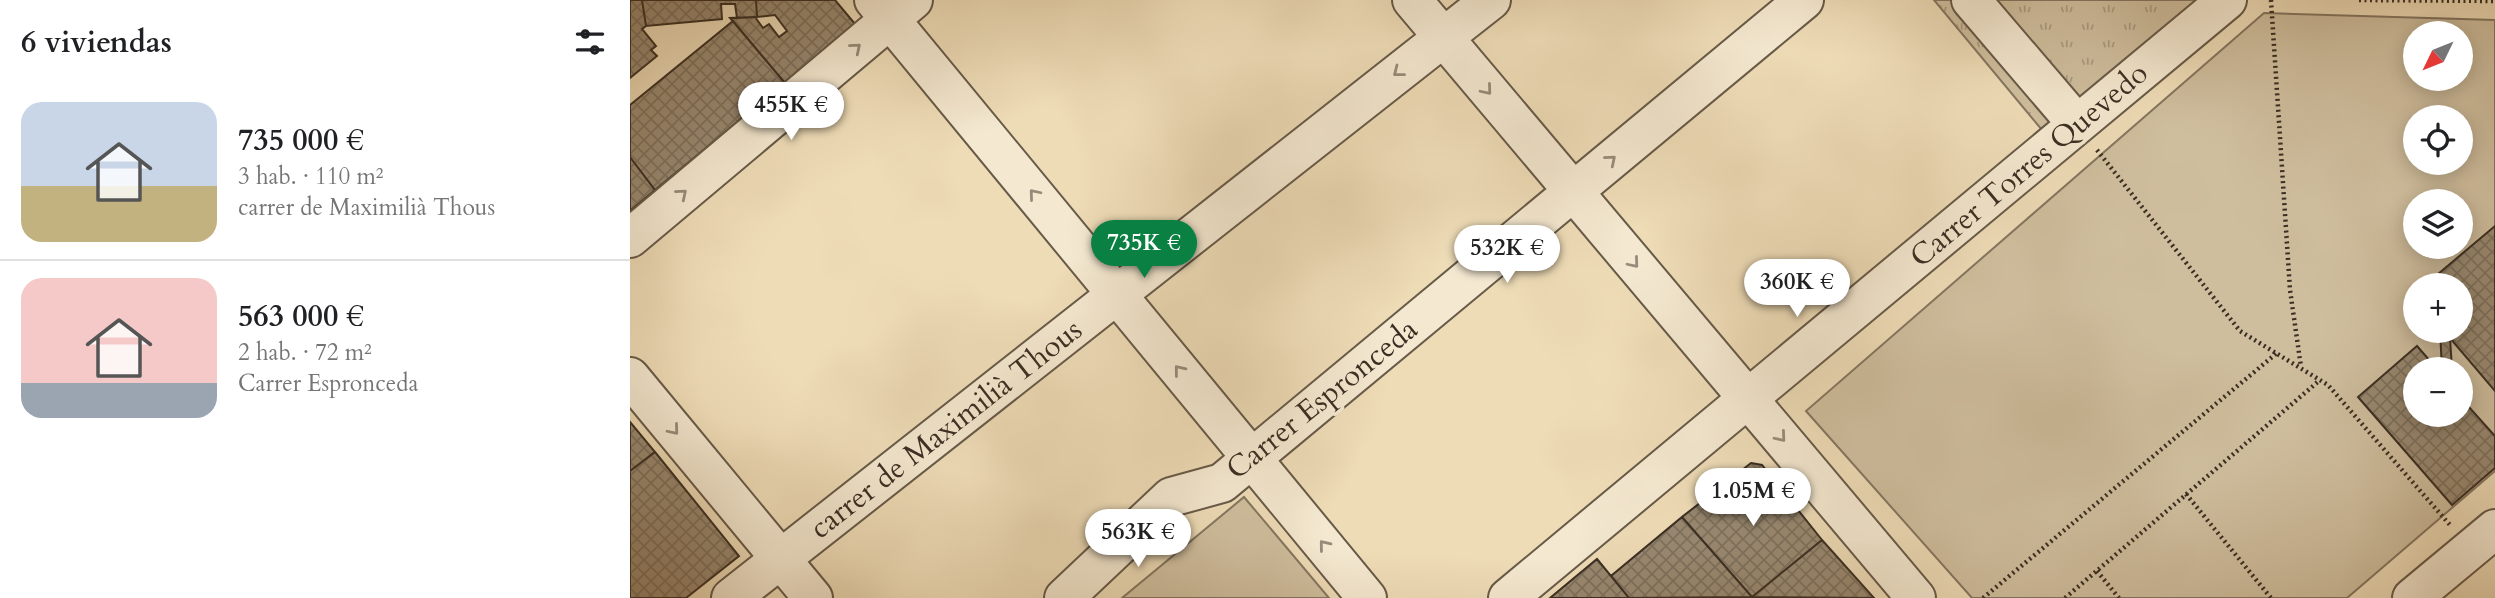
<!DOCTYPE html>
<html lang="es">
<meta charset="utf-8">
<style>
body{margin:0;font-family:Cardo,serif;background:#f6f6f6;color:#202124;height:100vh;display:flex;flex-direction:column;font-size:26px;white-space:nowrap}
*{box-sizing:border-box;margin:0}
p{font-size:23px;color:#757577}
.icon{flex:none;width:38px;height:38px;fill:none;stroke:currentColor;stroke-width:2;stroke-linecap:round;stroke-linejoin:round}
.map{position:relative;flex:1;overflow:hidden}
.panel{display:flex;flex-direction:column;background:#fff;width:630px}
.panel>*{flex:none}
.needle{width:46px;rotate:227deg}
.controls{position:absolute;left:1773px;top:21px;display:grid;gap:14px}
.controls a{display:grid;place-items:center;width:70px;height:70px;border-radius:50%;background:#fff;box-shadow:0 4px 18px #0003;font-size:35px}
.price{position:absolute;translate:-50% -60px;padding:0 16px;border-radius:24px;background:#fff;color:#222;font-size:23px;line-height:46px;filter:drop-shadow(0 2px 4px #0008)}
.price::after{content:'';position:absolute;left:50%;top:42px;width:21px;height:16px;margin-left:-10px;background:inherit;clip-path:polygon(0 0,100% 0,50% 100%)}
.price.current{background:#0b8043;color:#fff}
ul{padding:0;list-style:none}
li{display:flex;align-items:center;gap:21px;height:175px;padding:0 21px}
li+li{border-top:2px solid #e0e0e0}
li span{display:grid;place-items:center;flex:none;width:196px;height:140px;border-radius:21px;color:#555}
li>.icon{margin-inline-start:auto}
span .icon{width:84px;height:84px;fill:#fffc;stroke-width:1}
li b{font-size:30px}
h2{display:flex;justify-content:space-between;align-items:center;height:84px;padding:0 21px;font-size:30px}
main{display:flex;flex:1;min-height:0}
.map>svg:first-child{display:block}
.park{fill:url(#park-tufts);stroke:#847660;stroke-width:2}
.garden{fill:#cfbe9e;stroke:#847660;stroke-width:2;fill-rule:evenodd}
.building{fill:url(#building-cross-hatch);stroke:#3a2e23;stroke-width:2}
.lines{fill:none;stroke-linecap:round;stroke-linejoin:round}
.minor-casing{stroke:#675a48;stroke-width:42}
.path{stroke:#3a2e23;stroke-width:4.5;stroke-dasharray:2 3.5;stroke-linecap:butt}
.minor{stroke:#f4e8d0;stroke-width:38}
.oneway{stroke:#978b7a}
.labels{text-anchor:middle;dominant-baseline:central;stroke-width:7;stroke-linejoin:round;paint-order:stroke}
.street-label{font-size:30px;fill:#3a2e23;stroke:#f4e8d0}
</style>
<main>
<section class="panel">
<h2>6 viviendas<svg class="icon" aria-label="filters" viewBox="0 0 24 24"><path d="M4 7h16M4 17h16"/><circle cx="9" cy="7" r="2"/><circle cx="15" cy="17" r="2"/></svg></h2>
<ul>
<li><span style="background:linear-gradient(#c9d6e8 60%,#c2b280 0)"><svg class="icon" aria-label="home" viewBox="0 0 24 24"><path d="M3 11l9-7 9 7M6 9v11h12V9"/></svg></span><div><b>735 000 €</b><p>3 hab. · 110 m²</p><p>carrer de Maximilià Thous</p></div></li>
<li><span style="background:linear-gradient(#f6c9c9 75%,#9aa5b1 0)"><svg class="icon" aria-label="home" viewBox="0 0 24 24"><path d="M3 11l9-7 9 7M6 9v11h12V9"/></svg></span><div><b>563 000 €</b><p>2 hab. · 72 m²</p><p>Carrer Espronceda</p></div></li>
</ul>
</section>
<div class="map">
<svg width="1865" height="598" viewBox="0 0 1865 598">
<defs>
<pattern id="park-tufts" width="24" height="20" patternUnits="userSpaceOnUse" patternTransform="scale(1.75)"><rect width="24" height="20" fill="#cfbe9e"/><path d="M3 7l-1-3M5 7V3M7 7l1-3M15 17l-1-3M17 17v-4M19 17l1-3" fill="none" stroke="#a99b80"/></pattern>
<pattern id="building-cross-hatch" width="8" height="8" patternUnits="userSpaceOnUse" patternTransform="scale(1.75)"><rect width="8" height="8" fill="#988870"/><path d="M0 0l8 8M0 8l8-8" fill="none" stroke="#7d705c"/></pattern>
</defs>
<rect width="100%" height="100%" fill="#eedcb7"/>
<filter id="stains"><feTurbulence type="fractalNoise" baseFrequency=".00286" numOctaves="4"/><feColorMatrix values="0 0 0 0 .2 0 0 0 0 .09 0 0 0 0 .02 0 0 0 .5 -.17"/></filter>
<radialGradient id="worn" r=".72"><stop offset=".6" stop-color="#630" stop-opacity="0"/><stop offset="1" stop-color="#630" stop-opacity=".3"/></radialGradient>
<path class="park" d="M1304,0H1572L1412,130Z"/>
<path class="garden" d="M1634,13L1865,20V471L1717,598H1342L1176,411ZM1785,33H1830V79H1785ZM1785,117H1830V163H1785ZM1785,201H1830V247H1785ZM1785,285H1830V331H1785ZM1785,369H1830V415H1785Z
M614,497L699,598H492Z"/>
<path class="building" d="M0,0H12L16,26L12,29L26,46L21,50L27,56L0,78Z
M12,0H126L127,17L107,18L105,4H91L92,19L16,26Z
M126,0H205L225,24L155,83L100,18L125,17L133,28L139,24L149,37L157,31L145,15L127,17Z
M103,21L155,83L25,190L0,157V105Z
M0,157L25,190L0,211Z
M1865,226V391L1820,338L1822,369H1812L1810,331H1830V285H1795Z
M1787,346L1807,369H1785V415H1830V397L1865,436V468L1822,505L1728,397Z
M0,422L25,452L0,471Z
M25,452L109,556L56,598H0V471Z
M1121,463L1132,465L1192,540L1122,597L1052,517Z
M1052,517L1122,597L999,598L981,576Z
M1192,540L1244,598L1122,597Z
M967,559L999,598H920Z"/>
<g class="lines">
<g class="minor-casing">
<path id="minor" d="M244,0L737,598
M782,0L1286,598
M1341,0L1447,124
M0,238L283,0
M0,377L183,598
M101,598L861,0
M434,598L541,497L592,483L1174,0
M878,598L1597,0
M1782,598L1865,529"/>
</g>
<path class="path" d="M1641,0L1660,290L1671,367
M1729,0L1865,1
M1467,150L1610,331L1698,385L1820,525
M1556,494L1641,598
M1467,571L1489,598
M1353,598L1647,353
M1435,598L1690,380"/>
<use href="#minor" class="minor"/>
</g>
<defs><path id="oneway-chevron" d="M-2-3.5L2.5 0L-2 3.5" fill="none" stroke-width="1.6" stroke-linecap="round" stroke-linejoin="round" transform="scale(1.75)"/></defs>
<g class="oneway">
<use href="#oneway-chevron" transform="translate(226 48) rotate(-40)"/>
<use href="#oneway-chevron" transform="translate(768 72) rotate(142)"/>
<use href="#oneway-chevron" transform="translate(857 90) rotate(50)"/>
<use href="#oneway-chevron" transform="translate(981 160) rotate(-40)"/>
<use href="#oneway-chevron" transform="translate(52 194) rotate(-40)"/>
<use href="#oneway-chevron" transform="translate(404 194) rotate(-130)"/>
<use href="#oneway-chevron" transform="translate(1004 263) rotate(50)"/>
<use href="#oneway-chevron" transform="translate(549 370) rotate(-129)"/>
<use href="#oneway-chevron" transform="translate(44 430) rotate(50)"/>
<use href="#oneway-chevron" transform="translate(1151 437) rotate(50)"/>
<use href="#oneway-chevron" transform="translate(694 545) rotate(-129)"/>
</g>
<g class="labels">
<g class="street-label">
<text transform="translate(1399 165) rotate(-40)">Carrer Torres Quevedo</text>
<text transform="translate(692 399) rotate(-39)">Carrer Espronceda</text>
<text transform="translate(316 429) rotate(-38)">carrer de Maximilià Thous</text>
</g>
</g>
<rect width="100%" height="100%" filter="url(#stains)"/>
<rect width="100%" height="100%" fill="url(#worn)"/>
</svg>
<div class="controls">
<a><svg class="needle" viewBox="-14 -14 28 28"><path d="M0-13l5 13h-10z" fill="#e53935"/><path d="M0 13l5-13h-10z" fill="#757577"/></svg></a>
<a><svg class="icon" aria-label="locate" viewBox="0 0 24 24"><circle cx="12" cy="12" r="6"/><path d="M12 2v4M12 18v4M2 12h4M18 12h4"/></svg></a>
<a><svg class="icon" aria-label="layers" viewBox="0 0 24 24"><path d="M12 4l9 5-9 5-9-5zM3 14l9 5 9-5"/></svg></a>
<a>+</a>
<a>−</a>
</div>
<b class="price" style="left:161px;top:142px">455K €</b>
<b class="price current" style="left:514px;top:280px">735K €</b>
<b class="price" style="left:877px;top:285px">532K €</b>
<b class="price" style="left:1167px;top:319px">360K €</b>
<b class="price" style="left:1123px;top:528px">1.05M €</b>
<b class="price" style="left:508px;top:569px">563K €</b>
</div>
</main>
